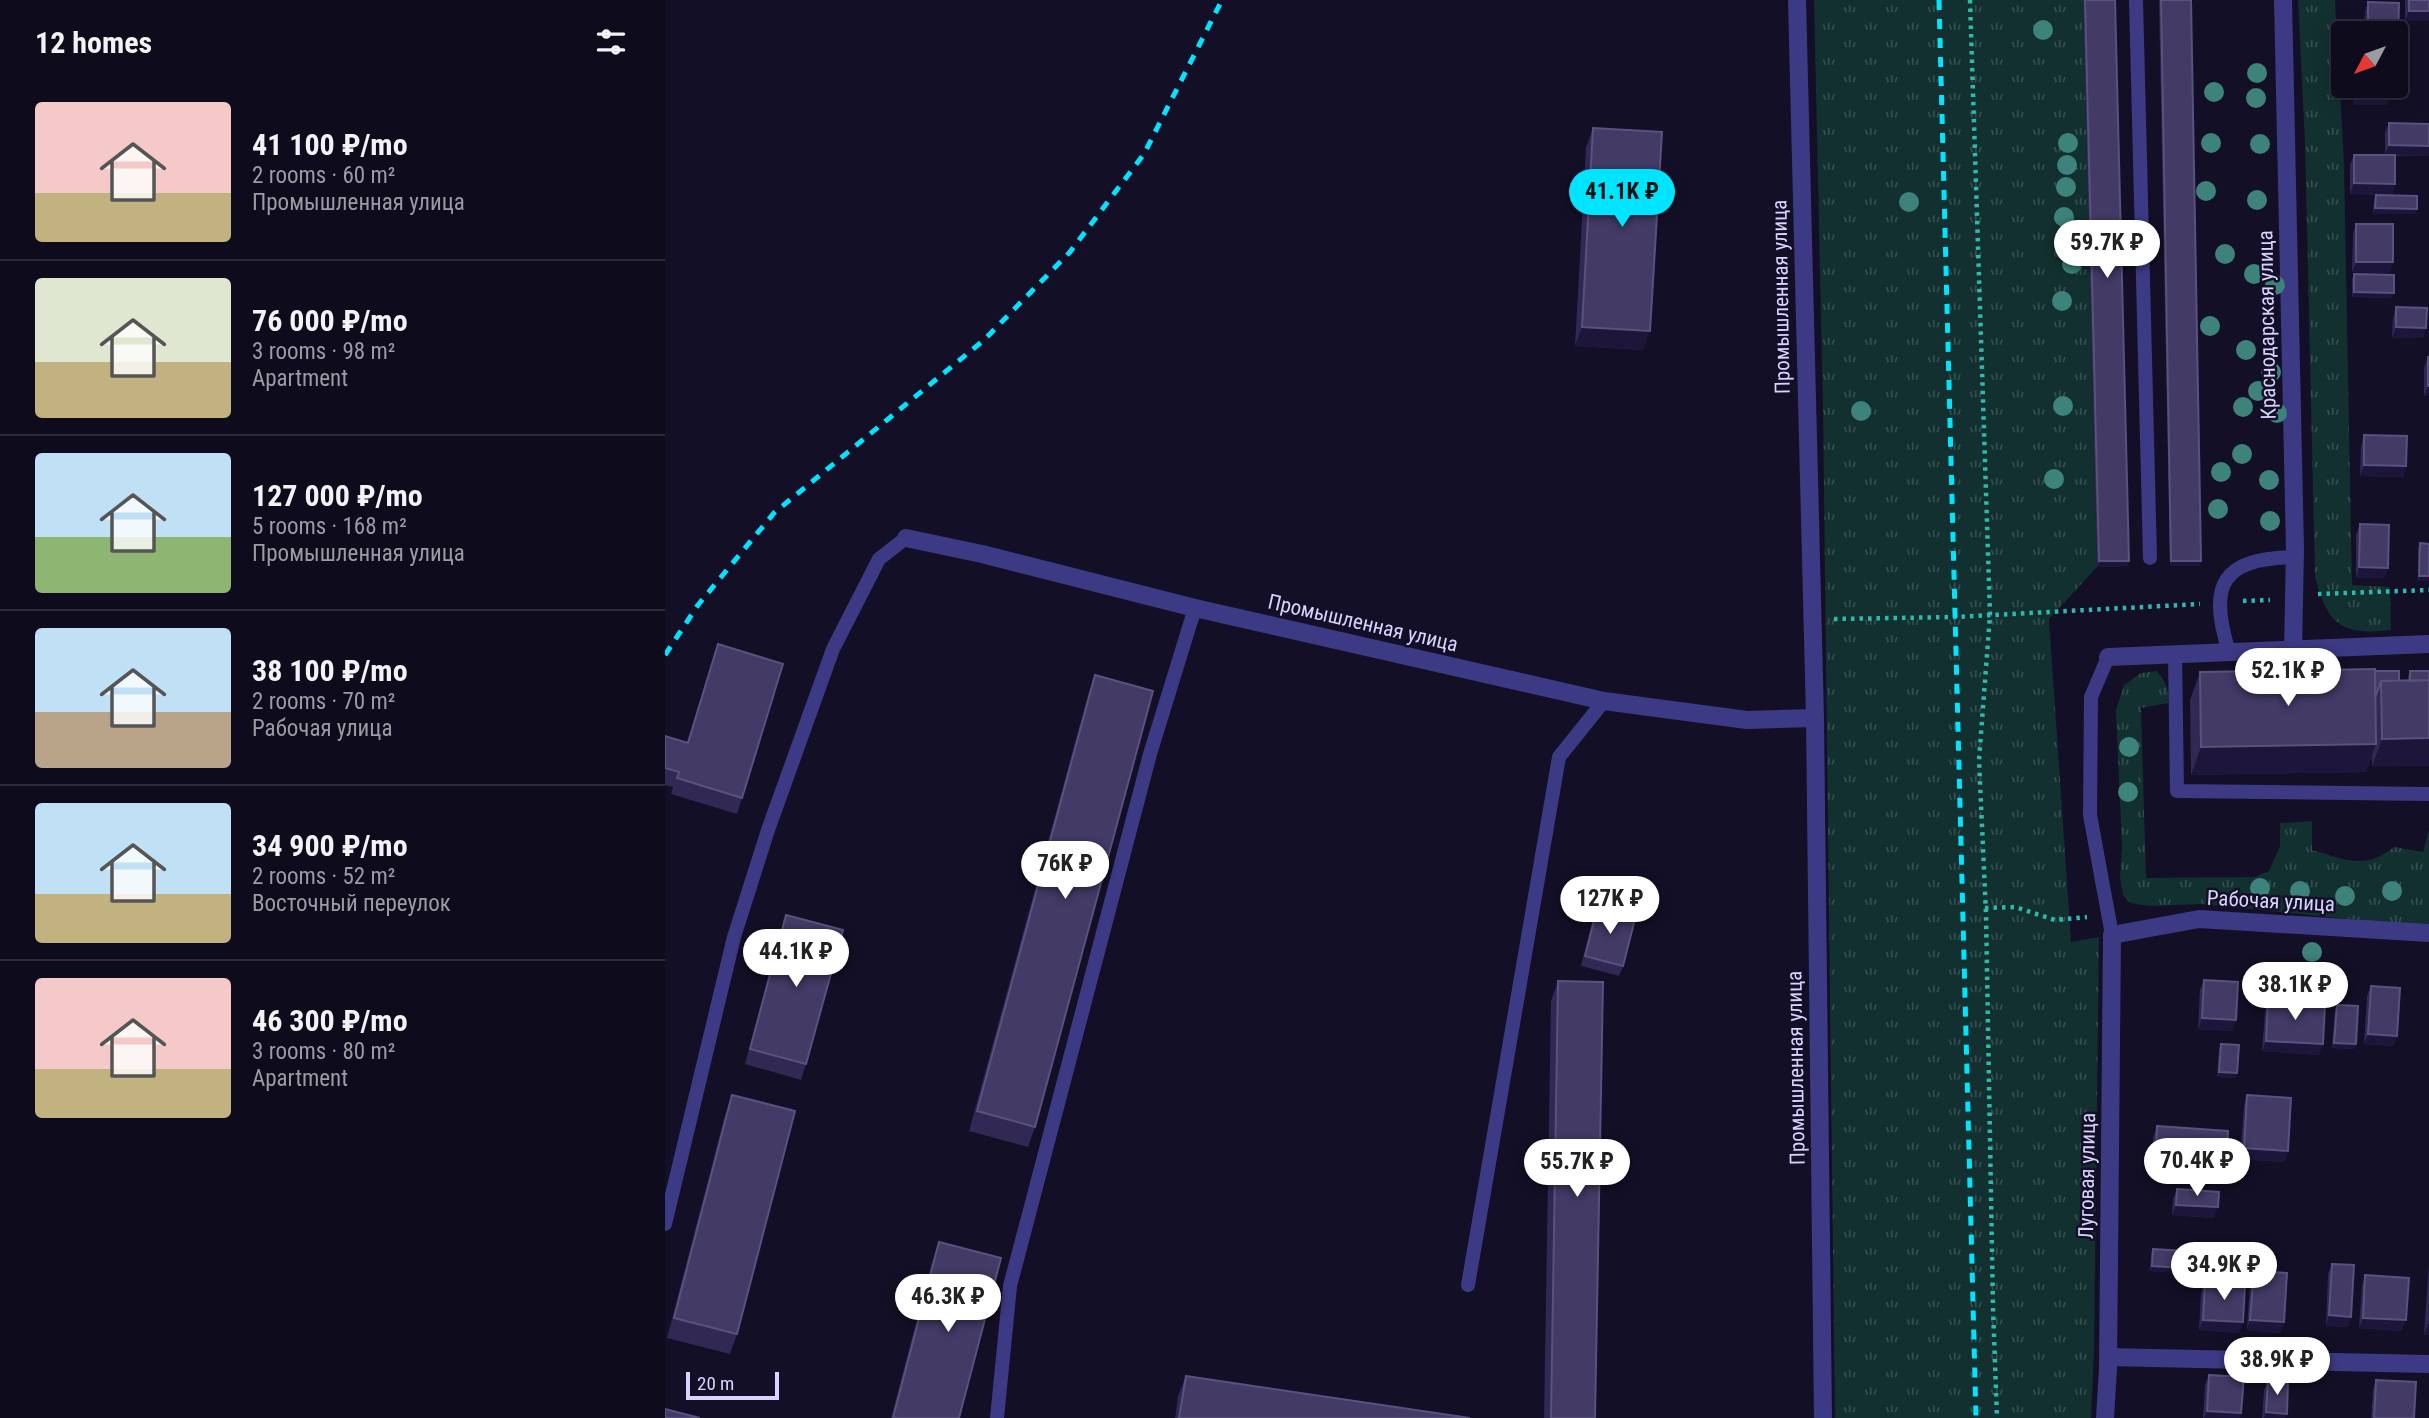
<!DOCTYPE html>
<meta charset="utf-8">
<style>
body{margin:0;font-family:"Roboto Condensed",sans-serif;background:#1c1929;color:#f1f3f6;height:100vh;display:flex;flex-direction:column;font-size:26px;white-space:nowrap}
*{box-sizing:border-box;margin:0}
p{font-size:23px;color:#9b9ba3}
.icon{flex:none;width:38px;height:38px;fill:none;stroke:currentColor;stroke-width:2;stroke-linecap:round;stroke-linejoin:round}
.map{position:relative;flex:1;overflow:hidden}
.sheet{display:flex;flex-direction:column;background:#0e0b1c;width:665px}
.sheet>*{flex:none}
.needle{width:46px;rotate:229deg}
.tools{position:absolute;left:1666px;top:21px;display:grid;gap:14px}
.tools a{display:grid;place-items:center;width:77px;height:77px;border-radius:7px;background:#0e0b1c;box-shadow:0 4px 18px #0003,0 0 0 2px #2e2b3b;font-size:35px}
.scale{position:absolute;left:21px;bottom:18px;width:93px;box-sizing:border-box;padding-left:7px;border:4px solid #d9d4ff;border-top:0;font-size:19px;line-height:24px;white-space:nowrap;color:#d9d4ff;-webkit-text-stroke:5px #130f26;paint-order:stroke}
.price{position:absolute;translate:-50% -60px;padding:0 16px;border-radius:24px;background:#fff;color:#222;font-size:23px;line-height:46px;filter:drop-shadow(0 2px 4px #0008)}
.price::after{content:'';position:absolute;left:50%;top:42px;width:21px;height:16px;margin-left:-10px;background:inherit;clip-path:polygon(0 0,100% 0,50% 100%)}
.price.current{background:#00e5ff;color:#111}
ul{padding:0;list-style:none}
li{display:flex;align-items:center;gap:21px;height:175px;padding:0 35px}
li+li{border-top:2px solid #2e2b3b}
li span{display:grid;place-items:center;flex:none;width:196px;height:140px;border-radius:7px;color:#555}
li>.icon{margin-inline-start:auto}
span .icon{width:84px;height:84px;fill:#fffc;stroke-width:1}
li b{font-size:30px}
h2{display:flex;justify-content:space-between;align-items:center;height:84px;padding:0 35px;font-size:30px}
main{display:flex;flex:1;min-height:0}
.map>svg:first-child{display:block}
.grass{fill:url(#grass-tufts)}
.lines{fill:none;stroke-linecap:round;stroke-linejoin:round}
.path{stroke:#2fb8b0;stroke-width:4.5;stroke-dasharray:3.5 5;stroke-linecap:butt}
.service{stroke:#3d3a85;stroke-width:14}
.minor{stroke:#3d3a85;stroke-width:18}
.tertiary{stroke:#3d3a85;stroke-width:18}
.rail{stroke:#00e5ff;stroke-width:5;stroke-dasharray:10 9;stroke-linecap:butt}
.tree{fill:#3d827b}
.wall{fill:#312854}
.shaded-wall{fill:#1d163a}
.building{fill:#433a66;stroke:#5a527e;stroke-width:2}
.labels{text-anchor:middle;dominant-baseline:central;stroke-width:5;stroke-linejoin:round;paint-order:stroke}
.street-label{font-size:21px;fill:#d9d4ff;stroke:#130f26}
</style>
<main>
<section class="sheet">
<h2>12 homes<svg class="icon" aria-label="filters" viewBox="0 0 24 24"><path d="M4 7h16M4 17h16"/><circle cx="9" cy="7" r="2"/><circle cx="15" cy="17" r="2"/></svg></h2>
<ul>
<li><span style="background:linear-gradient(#f6c9c9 65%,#c2b280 0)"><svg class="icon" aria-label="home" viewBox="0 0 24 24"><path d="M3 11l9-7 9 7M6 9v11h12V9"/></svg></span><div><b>41 100 ₽/mo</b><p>2 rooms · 60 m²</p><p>Промышленная улица</p></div></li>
<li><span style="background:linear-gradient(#dfe7d0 60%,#c2b280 0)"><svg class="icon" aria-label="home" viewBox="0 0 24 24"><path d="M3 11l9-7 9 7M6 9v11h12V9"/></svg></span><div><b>76 000 ₽/mo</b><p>3 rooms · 98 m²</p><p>Apartment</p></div></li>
<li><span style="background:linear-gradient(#bfe0f5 60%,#8fb573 0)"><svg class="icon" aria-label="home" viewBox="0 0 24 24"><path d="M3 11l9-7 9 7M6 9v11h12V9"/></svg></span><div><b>127 000 ₽/mo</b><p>5 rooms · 168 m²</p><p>Промышленная улица</p></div></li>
<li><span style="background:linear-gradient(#bfe0f5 60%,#b9a48a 0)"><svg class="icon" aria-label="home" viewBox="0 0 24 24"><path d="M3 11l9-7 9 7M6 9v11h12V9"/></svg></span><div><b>38 100 ₽/mo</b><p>2 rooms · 70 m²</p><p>Рабочая улица</p></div></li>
<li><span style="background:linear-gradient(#bfe0f5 65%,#c2b280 0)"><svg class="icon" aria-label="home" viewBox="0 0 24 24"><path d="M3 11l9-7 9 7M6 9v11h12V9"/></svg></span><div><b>34 900 ₽/mo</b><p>2 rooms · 52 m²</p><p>Восточный переулок</p></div></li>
<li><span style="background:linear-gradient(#f6c9c9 65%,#c2b280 0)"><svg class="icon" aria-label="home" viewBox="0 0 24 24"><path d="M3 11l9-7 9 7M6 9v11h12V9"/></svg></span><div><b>46 300 ₽/mo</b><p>3 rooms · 80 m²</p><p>Apartment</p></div></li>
</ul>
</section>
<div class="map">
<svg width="1764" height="1418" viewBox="0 0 1764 1418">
<defs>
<pattern id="grass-tufts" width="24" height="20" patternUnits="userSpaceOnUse" patternTransform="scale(1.75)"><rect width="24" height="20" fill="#12302f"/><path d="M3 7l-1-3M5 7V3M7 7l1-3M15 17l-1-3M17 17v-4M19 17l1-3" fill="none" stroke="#344d4e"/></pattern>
</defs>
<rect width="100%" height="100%" fill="#130f26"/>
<path class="grass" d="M1149,0H1418L1432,567L1384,619L1406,942L1434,937L1429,1352L1426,1418H1170L1158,407Z
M1633,0H1670L1679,166L1687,585L1725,587L1726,630C1676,636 1662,624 1650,576L1640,143Z
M1492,671C1500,681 1505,690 1503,703L1476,708L1481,878L1590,877L1604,871L1615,846V823L1647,821V850C1680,859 1699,871 1729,847L1758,852L1764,830V927L1536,904L1485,906L1465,903L1458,895L1455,878L1457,847L1451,711L1459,685L1476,673Z"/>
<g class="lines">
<path class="path" d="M1305,0L1325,615L1314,760L1321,914L1328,1308L1332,1418
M1653,594L1764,590
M1578,601L1605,600
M1169,619L1290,617L1535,604
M1320,908L1350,907L1390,920L1422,917"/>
<path class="service" d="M1471,0L1485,558
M1564,652C1543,585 1556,558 1630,557
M1510,654L1512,791L1764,794
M1443,657L1426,697L1425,815L1447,935
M0,1224L69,937L103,830L168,649L214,559L241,538
M803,1285L894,757L939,701
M332,1418L345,1286L485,754L530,608"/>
<path class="minor" d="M1618,0L1630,550L1628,650
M241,538L317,554L530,608L939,701L1082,720L1150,718
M1443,657L1764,644
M1443,1357L1764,1364
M1440,1418L1443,1368L1447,935L1534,919L1764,933"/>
<path class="tertiary" d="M1132,0L1150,718L1158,1418"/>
<path class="rail" d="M1274,0L1311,1418
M0,655L33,605L109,513L319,340L405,252L479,154L557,0"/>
</g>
<g class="tree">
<circle cx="1378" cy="30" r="10"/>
<circle cx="1592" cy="73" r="10"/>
<circle cx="1549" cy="92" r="10"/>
<circle cx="1591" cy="98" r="10"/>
<circle cx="1403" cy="143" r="10"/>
<circle cx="1546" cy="143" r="10"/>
<circle cx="1595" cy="144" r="10"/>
<circle cx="1402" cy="165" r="10"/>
<circle cx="1401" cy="187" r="10"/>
<circle cx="1541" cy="191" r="10"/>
<circle cx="1592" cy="200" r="10"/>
<circle cx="1244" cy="202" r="10"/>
<circle cx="1399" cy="217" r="10"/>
<circle cx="1560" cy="254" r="10"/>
<circle cx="1407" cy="264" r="10"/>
<circle cx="1589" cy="274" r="10"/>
<circle cx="1610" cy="285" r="10"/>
<circle cx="1397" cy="301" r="10"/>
<circle cx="1545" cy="326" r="10"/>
<circle cx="1581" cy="350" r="10"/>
<circle cx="1606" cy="372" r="10"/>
<circle cx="1593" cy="391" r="10"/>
<circle cx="1398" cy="406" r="10"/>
<circle cx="1578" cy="407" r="10"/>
<circle cx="1196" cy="411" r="10"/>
<circle cx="1612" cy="413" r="10"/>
<circle cx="1577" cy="454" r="10"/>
<circle cx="1556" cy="472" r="10"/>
<circle cx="1389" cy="479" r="10"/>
<circle cx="1604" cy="480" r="10"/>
<circle cx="1553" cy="509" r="10"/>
<circle cx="1605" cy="521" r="10"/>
<circle cx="1464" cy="747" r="10"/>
<circle cx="1463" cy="792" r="10"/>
<circle cx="1595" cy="888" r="10"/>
<circle cx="1635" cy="891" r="10"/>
<circle cx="1727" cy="891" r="10"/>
<circle cx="1680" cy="896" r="10"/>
<circle cx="1647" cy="952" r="10"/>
</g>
<path class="wall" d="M1418,0H1450L1464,561L1462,566L1432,567Z
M1494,0H1526L1536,561L1534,566H1505Z
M1740,0H1764V21H1740Z
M1703,2L1731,33H1699L1700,12Z
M1689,86H1726L1722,105H1689Z
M1724,123L1764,124V156H1730V184L1727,195L1685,194V165L1689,155H1720V133Z
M928,128L978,350L910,346L921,148Z
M1711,195L1752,209L1750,214H1708L1709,200Z
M1691,224L1728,262L1724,273L1687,272L1688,234Z
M1689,274L1727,298L1687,297V279Z
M1731,307L1761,328L1758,338H1727L1728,318Z
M1763,357H1764V396H1759V368Z
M1699,435L1741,466L1738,477L1695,476L1696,445Z
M1695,524L1723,568L1719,578H1691V535Z
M1755,543L1764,581H1753V549Z
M53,644L77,798L72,814L6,794L8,787L0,785V736L22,742Z
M1710,671L1734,681H1743V676L1745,671H1764L1707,767V756L1701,772L1526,775L1525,700L1535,672Z
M430,675L370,1127L363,1147L304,1131L423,695Z
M933,905L958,966L954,976L916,966L929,915Z
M121,915L141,1064L136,1080L80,1064L116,930Z
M1539,980L1571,1020L1567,1031L1533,1029L1535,990Z
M893,981L930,1418H879L886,1001Z
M1706,986L1732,1036L1728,1046L1699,1044L1702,996Z
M1603,1001L1654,1055L1597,1051L1600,1011Z
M1672,1005L1691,1044L1689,1049L1667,1048L1670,1010Z
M1556,1044L1572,1073L1570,1078L1552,1077L1554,1049Z
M67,1095L72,1334L65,1354L2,1338L60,1115Z
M1582,1095L1623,1151L1619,1162L1575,1159L1579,1105Z
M1492,1126L1561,1170L1557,1180L1486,1175L1488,1137Z
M1512,1189L1549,1218L1507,1215L1508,1199Z
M274,1242L294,1418H226L267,1262Z
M1488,1249L1520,1268L1518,1273L1485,1271L1486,1254Z
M1764,1263V1335H1759Z
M1667,1264L1686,1317L1682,1327L1661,1326L1663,1274Z
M1589,1271L1619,1322L1615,1333L1582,1330L1585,1281Z
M1700,1275L1737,1331L1694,1328L1697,1286Z
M1540,1282L1574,1333L1534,1330L1536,1293Z
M1544,1375L1576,1413L1575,1418H1538L1540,1385Z
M521,1376L805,1418H510L513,1396Z
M1603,1380L1620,1418H1597L1599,1390Z
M1711,1380L1749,1418H1706L1708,1390Z"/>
<path class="shaded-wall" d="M1744,11H1764V21H1740Z
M1692,94L1726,95L1722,105H1689Z
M1724,145L1764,146V156L1720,155Z
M1689,183L1730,184L1727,195L1685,194Z
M1710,208L1752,209L1750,214H1708Z
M1691,262H1728L1724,273L1687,272Z
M1689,292L1729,293L1727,298L1687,297Z
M917,327L985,331L978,350L910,346Z
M1731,327L1761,328L1758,338H1727Z
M1763,386H1764V396H1759Z
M1699,465L1741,466L1738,477L1695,476Z
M1434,561H1464L1462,566L1432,567Z
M1506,561H1536L1534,566H1505Z
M1694,567L1723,568L1719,578H1691Z
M1754,576H1764V581H1753Z
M1764,738V766L1707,767L1717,739Z
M1711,744L1701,772L1526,775L1536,747Z
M1537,1018L1571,1020L1567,1031L1533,1029Z
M1703,1034L1732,1036L1728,1046L1699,1044Z
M1601,1041L1658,1044L1654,1055L1597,1051Z
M1669,1043L1691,1044L1689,1049L1667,1048Z
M1554,1072L1572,1073L1570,1078L1552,1077Z
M1579,1148L1623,1151L1619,1162L1575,1159Z
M1490,1165L1561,1170L1557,1180L1486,1175Z
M1511,1205L1553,1207L1549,1218L1507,1215Z
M1487,1266L1520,1268L1518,1273L1485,1271Z
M1664,1315L1686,1317L1682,1327L1661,1326Z
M1698,1318L1741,1320L1737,1331L1694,1328Z
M1538,1320L1578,1322L1574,1333L1534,1330Z
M1585,1320L1619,1322L1615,1333L1582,1330Z
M1763,1324H1764V1335H1759Z
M1542,1411L1576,1413L1575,1418H1539Z
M1601,1412L1622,1414L1620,1418H1599Z"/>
<path class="building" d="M1420,0H1450L1464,561H1434Z
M1496,0H1526L1536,561H1506Z
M1744,0H1764V11H1744Z
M1703,2L1734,3L1733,37H1731V33H1703Z
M1692,86H1726V95L1692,94Z
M1724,123L1764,124V146L1724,145Z
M928,128L997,132L985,331L917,327Z
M1689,155H1730V184L1689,183Z
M1711,195L1752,196V209L1710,208Z
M1691,224H1728V262H1691Z
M1689,274L1729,275V293L1689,292Z
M1731,307L1762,308L1761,328L1731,327Z
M1763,357H1764V386H1763Z
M1699,435L1742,436L1741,466L1699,465Z
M1695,524L1724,525L1723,568L1694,567Z
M1755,543L1764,544V576H1754Z
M53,644L118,664L77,798L12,778L14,772L0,768V736L23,743Z
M1710,669L1711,744L1536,747L1535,672Z
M1710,671H1734V681H1716L1710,698Z
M1745,671H1764V680L1745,681Z
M430,675L488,691L370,1127L312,1111Z
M1764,680V738L1717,739L1716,681Z
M933,905L971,915L958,966L920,956Z
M121,915L178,930L141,1064L85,1049Z
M1539,980L1573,982L1571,1020L1537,1018Z
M893,981L938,982L930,1418H886Z
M1706,986L1735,988L1732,1036L1703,1034Z
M1603,1001L1660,1004L1658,1044L1601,1041Z
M1672,1005L1693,1006L1691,1044L1669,1043Z
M1556,1044L1574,1045L1572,1073L1554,1072Z
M67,1095L130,1111L72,1334L9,1318Z
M1582,1095L1626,1098L1623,1151L1579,1148Z
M1492,1126L1563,1131L1561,1170L1490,1165Z
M1512,1189L1554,1192L1553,1207L1511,1205Z
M274,1242L336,1258L294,1418H228Z
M1488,1249L1520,1251V1268L1487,1266Z
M1667,1264L1689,1265L1686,1317L1664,1315Z
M1589,1271L1622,1273L1619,1322L1585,1320Z
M1700,1275L1744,1278L1741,1320L1698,1318Z
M1540,1282L1580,1285L1578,1322L1538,1320Z
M1544,1375L1579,1377L1576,1413L1542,1411Z
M521,1376L805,1418H514Z
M1603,1380L1623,1381L1622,1414L1601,1412Z
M1711,1380L1751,1382L1749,1418H1709Z
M0,1409L35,1418H0Z"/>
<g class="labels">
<g class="street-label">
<text transform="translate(1116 297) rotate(-91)">Промышленная улица</text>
<text transform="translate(1602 325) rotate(-91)">Краснодарская улица</text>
<text transform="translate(698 623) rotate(13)">Промышленная улица</text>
<text transform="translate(1606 901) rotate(3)">Рабочая улица</text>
<text transform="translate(1131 1068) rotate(-91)">Промышленная улица</text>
<text transform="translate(1422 1176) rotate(-89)">Луговая улица</text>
</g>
</g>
</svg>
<div class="tools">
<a><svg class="needle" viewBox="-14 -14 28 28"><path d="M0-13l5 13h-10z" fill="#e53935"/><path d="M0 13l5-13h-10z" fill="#9b9ba3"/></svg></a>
</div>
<div class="scale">20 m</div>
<b class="price current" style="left:957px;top:229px">41.1K ₽</b>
<b class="price" style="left:1442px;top:280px">59.7K ₽</b>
<b class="price" style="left:1623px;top:708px">52.1K ₽</b>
<b class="price" style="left:400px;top:901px">76K ₽</b>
<b class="price" style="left:945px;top:936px">127K ₽</b>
<b class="price" style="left:131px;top:989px">44.1K ₽</b>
<b class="price" style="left:1630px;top:1022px">38.1K ₽</b>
<b class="price" style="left:1532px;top:1198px">70.4K ₽</b>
<b class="price" style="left:912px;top:1199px">55.7K ₽</b>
<b class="price" style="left:1559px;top:1302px">34.9K ₽</b>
<b class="price" style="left:283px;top:1334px">46.3K ₽</b>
<b class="price" style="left:1612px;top:1397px">38.9K ₽</b>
</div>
</main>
